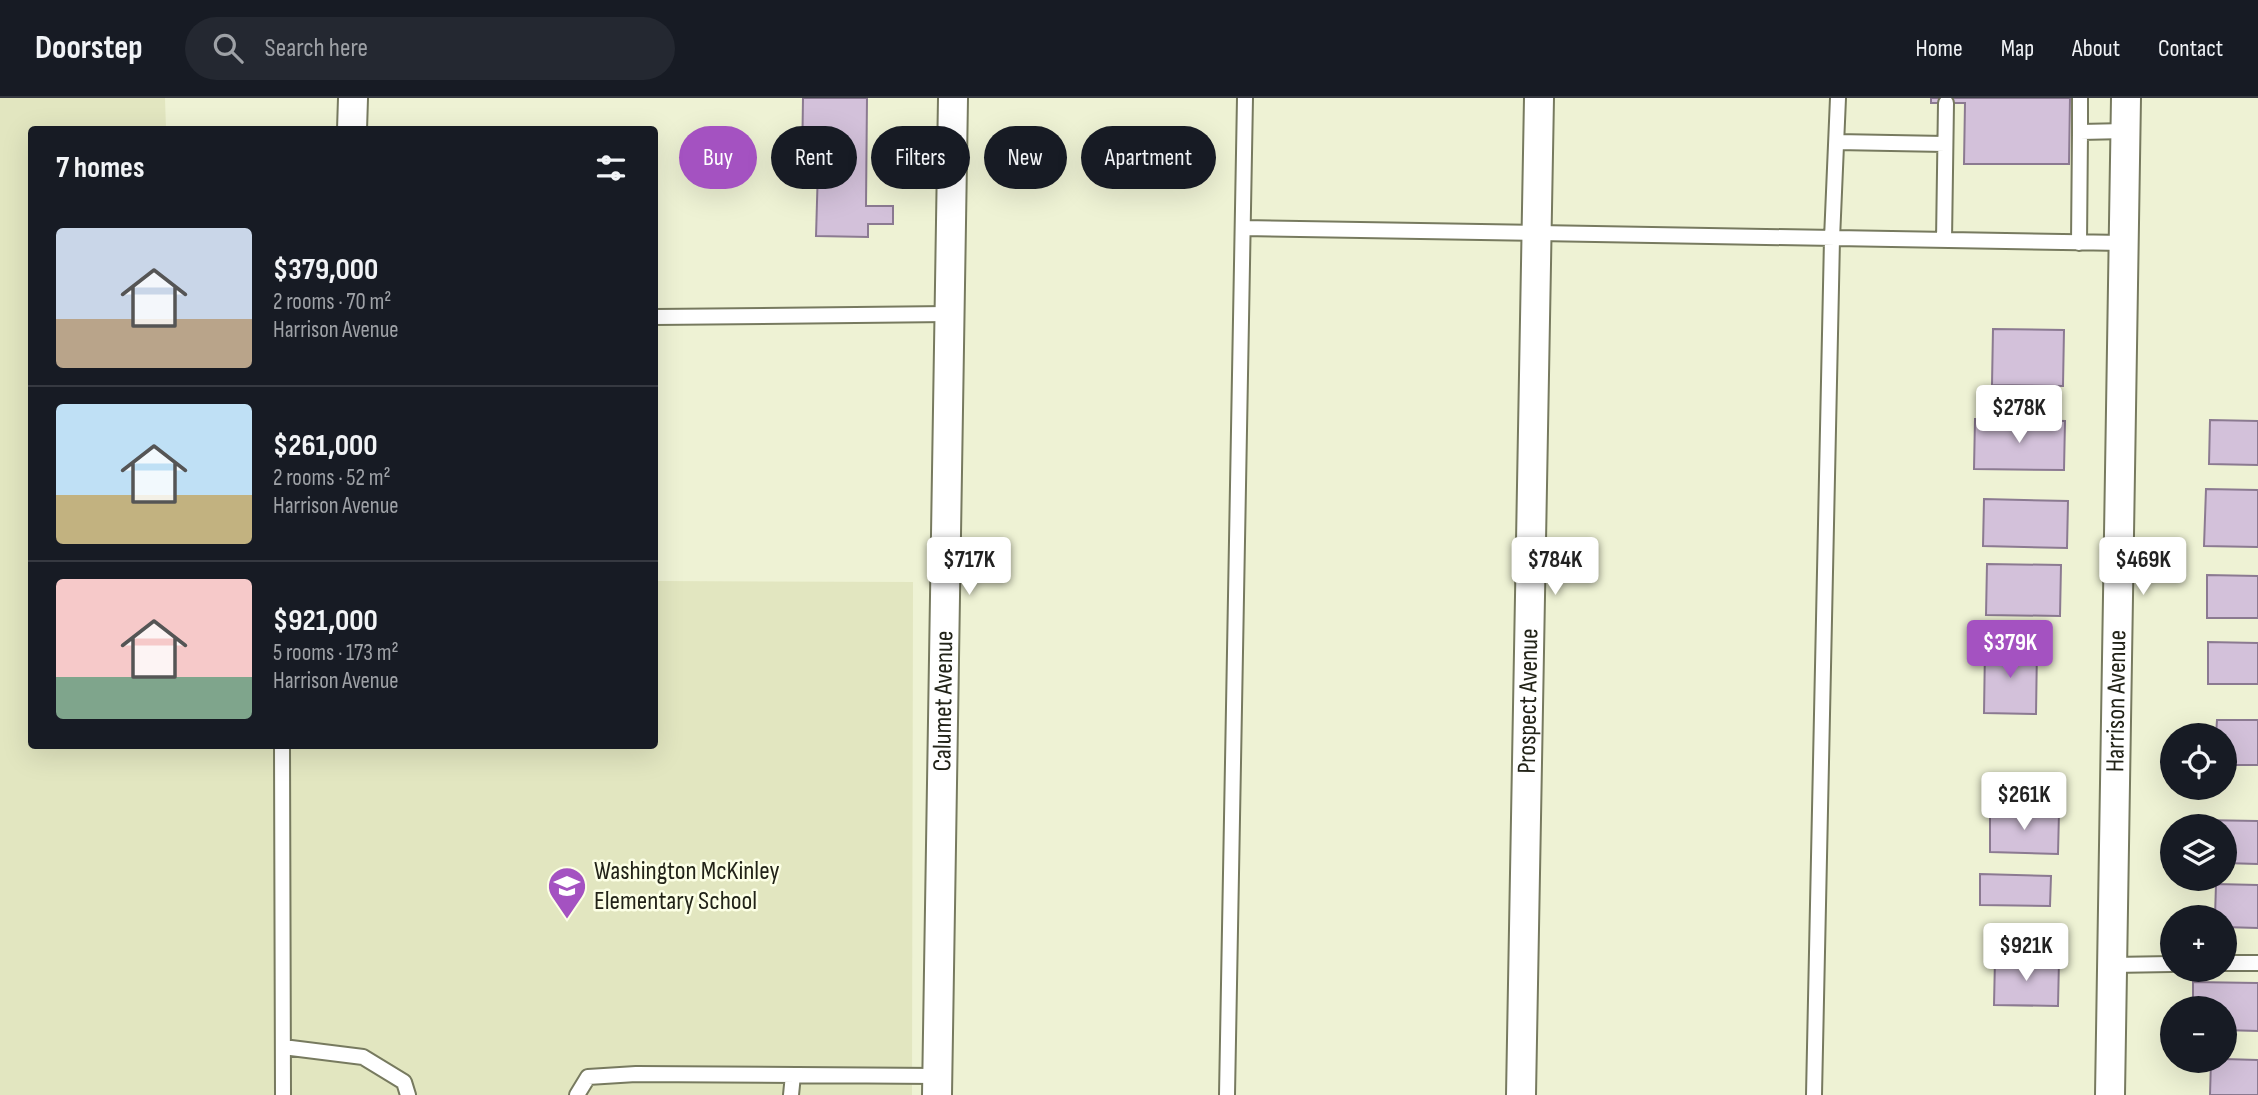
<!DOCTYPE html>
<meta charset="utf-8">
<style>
body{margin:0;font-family:"Sofia Sans Condensed",sans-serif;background:#242831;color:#f1f3f6;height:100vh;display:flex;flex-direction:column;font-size:26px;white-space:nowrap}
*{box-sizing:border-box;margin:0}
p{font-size:23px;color:#9ea1a6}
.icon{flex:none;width:38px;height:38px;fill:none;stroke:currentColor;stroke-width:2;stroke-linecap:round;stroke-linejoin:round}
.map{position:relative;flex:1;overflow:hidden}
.drawer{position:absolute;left:28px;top:28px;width:630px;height:623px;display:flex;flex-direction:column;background:#171b24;border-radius:7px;box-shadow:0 7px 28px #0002}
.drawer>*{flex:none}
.banner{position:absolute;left:679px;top:28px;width:665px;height:63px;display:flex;gap:14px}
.controls{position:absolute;left:2160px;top:625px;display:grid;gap:14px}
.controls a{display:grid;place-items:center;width:77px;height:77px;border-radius:50%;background:#171b24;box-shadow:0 7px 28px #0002;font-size:35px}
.price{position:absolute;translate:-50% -60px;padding:0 16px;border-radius:7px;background:#fff;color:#222;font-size:23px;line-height:46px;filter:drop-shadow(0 2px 4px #0008)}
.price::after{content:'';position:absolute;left:50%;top:42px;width:21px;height:16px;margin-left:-10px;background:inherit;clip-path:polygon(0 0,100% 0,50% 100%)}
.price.selected{background:#a452c1;color:#fff}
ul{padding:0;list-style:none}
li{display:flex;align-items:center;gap:21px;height:175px;padding:0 28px}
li+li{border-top:2px solid #363941}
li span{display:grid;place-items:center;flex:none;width:196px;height:140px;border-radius:7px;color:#555}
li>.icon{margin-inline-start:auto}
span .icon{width:84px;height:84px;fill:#fffc;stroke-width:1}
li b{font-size:30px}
h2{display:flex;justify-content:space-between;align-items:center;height:84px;padding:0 28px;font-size:30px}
.tag{padding:0 24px;border-radius:32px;background:#171b24;box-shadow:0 7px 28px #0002;font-size:24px;line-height:63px}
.tag.selected{background:#a452c1;color:#fff}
header{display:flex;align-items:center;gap:42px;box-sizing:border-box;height:98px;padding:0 35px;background:#171b24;border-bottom:2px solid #363941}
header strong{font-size:33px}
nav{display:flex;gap:38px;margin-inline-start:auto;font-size:24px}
.search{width:490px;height:63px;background:#242831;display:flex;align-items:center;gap:18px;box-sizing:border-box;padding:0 24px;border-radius:38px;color:#9ea1a6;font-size:26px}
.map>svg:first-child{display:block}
.built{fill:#e2e6c0}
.building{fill:#d3c1da;stroke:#8b7a91;stroke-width:2}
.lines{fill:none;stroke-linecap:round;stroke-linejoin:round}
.lane-casing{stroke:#777a5f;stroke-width:18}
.street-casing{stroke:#777a5f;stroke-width:32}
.lane{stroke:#fff;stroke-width:14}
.street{stroke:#fff;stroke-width:28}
.labels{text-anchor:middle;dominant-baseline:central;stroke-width:5;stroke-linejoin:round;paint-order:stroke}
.street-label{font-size:26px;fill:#222318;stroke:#fcffe6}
.poi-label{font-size:26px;fill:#222318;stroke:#fcffe6;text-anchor:start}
</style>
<header>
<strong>Doorstep</strong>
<div class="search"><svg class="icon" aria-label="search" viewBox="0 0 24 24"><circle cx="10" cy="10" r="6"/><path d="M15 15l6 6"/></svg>Search here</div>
<nav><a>Home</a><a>Map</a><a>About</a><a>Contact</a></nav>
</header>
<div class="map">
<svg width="2258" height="997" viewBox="0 0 2258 997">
<rect width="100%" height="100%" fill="#eef2d4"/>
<path class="built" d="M0,0H165L166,31L32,32V648H654L655,483L913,484L912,997H0Z"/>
<path class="building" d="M803,0H867L866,108H893V126H868V139L816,138L818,70L802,69Z
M1931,0H2070L2069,66H1964L1965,5H1931Z
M1993,231L2064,232L2063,288L1992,287Z
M1975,321L2065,323L2064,372L1974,371Z
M2210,322L2258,323V367L2209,366Z
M2206,391L2258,392V449L2204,448Z
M1984,401L2068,403L2067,450L1983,448Z
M1987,466L2061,467L2060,518L1986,517Z
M2207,477L2258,478V520H2207Z
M2208,544L2258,545V586H2208Z
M1985,549L2037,550L2036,616L1984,615Z
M2217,622H2258V667H2224V637H2216Z
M1990,713L2059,714L2058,756L1990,754Z
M2201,722L2258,723V766L2224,765V728H2201Z
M1980,776L2051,778L2050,808L1980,807Z
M2216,786L2258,787V830L2224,829V819H2215Z
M1995,861L2059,862L2058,908L1994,907Z
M2193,884L2258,885V933L2224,932V910H2193Z
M2224,961L2258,962V997H2210L2211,962Z"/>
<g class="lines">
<g class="lane-casing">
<path id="lane" d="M2080,0V34L2126,33
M1837,44L1945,46
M1243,130L2124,145
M1944,142L1946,5
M2079,145L2080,34
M654,219L949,216
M282,648L283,997
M2224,865H2258
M2112,867L2172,866
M283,949L363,959L404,984L408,997
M577,997L588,979L636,976L937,978
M791,997L793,977
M1227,997L1245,0
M1814,997L1832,141L1838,0"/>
</g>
<g class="street-casing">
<g id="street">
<path d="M352,32L353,0"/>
<path id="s1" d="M937,997L953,0"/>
<path id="s2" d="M1521,997L1539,0"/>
<path id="s3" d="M2110,997L2126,0"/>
</g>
</g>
<use href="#lane" class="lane"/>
<use href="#street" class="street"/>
</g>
<defs>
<g id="school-pin" transform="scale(2.0125)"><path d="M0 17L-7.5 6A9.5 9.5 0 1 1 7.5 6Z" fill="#a452c1" stroke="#fcffe6"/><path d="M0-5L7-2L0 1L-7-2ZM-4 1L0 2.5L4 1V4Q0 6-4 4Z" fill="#fff"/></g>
</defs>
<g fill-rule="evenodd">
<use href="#school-pin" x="567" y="788"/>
</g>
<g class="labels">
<g class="street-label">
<text stroke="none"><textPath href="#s1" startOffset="394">Calumet Avenue</textPath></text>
<text stroke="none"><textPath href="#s2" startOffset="394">Prospect Avenue</textPath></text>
<text stroke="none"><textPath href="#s3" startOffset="394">Harrison Avenue</textPath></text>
</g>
<g class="poi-label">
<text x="594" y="773">Washington McKinley<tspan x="594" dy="30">Elementary School</tspan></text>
</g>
</g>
</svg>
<div class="controls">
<a><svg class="icon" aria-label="locate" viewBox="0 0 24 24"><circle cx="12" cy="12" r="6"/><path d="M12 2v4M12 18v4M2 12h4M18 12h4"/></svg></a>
<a><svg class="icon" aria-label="layers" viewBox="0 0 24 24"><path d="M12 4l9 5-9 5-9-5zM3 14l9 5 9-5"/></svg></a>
<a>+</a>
<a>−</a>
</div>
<b class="price" style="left:2019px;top:347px">$278K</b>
<b class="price" style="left:969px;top:499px">$717K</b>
<b class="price" style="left:1555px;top:499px">$784K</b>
<b class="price" style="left:2143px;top:499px">$469K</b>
<b class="price selected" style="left:2010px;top:582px">$379K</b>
<b class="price" style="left:2024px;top:734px">$261K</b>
<b class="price" style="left:2026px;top:885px">$921K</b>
<div class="banner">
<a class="tag selected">Buy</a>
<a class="tag">Rent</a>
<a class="tag">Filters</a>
<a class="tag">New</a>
<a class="tag">Apartment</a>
</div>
<section class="drawer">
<h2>7 homes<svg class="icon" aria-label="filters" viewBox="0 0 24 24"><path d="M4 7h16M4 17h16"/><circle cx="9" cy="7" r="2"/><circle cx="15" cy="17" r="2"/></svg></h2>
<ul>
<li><span style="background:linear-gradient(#c9d6e8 65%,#b9a48a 0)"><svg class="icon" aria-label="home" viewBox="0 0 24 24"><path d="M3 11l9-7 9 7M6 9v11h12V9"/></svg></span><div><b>$379,000</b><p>2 rooms · 70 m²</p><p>Harrison Avenue</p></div></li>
<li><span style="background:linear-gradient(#bfe0f5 65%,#c2b280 0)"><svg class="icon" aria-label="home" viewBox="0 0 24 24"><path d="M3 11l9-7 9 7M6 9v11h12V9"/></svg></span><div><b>$261,000</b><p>2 rooms · 52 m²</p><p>Harrison Avenue</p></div></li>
<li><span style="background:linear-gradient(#f6c9c9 70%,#7fa58c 0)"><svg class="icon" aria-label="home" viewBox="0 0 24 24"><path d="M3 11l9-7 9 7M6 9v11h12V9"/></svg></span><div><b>$921,000</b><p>5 rooms · 173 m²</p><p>Harrison Avenue</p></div></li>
</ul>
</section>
</div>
